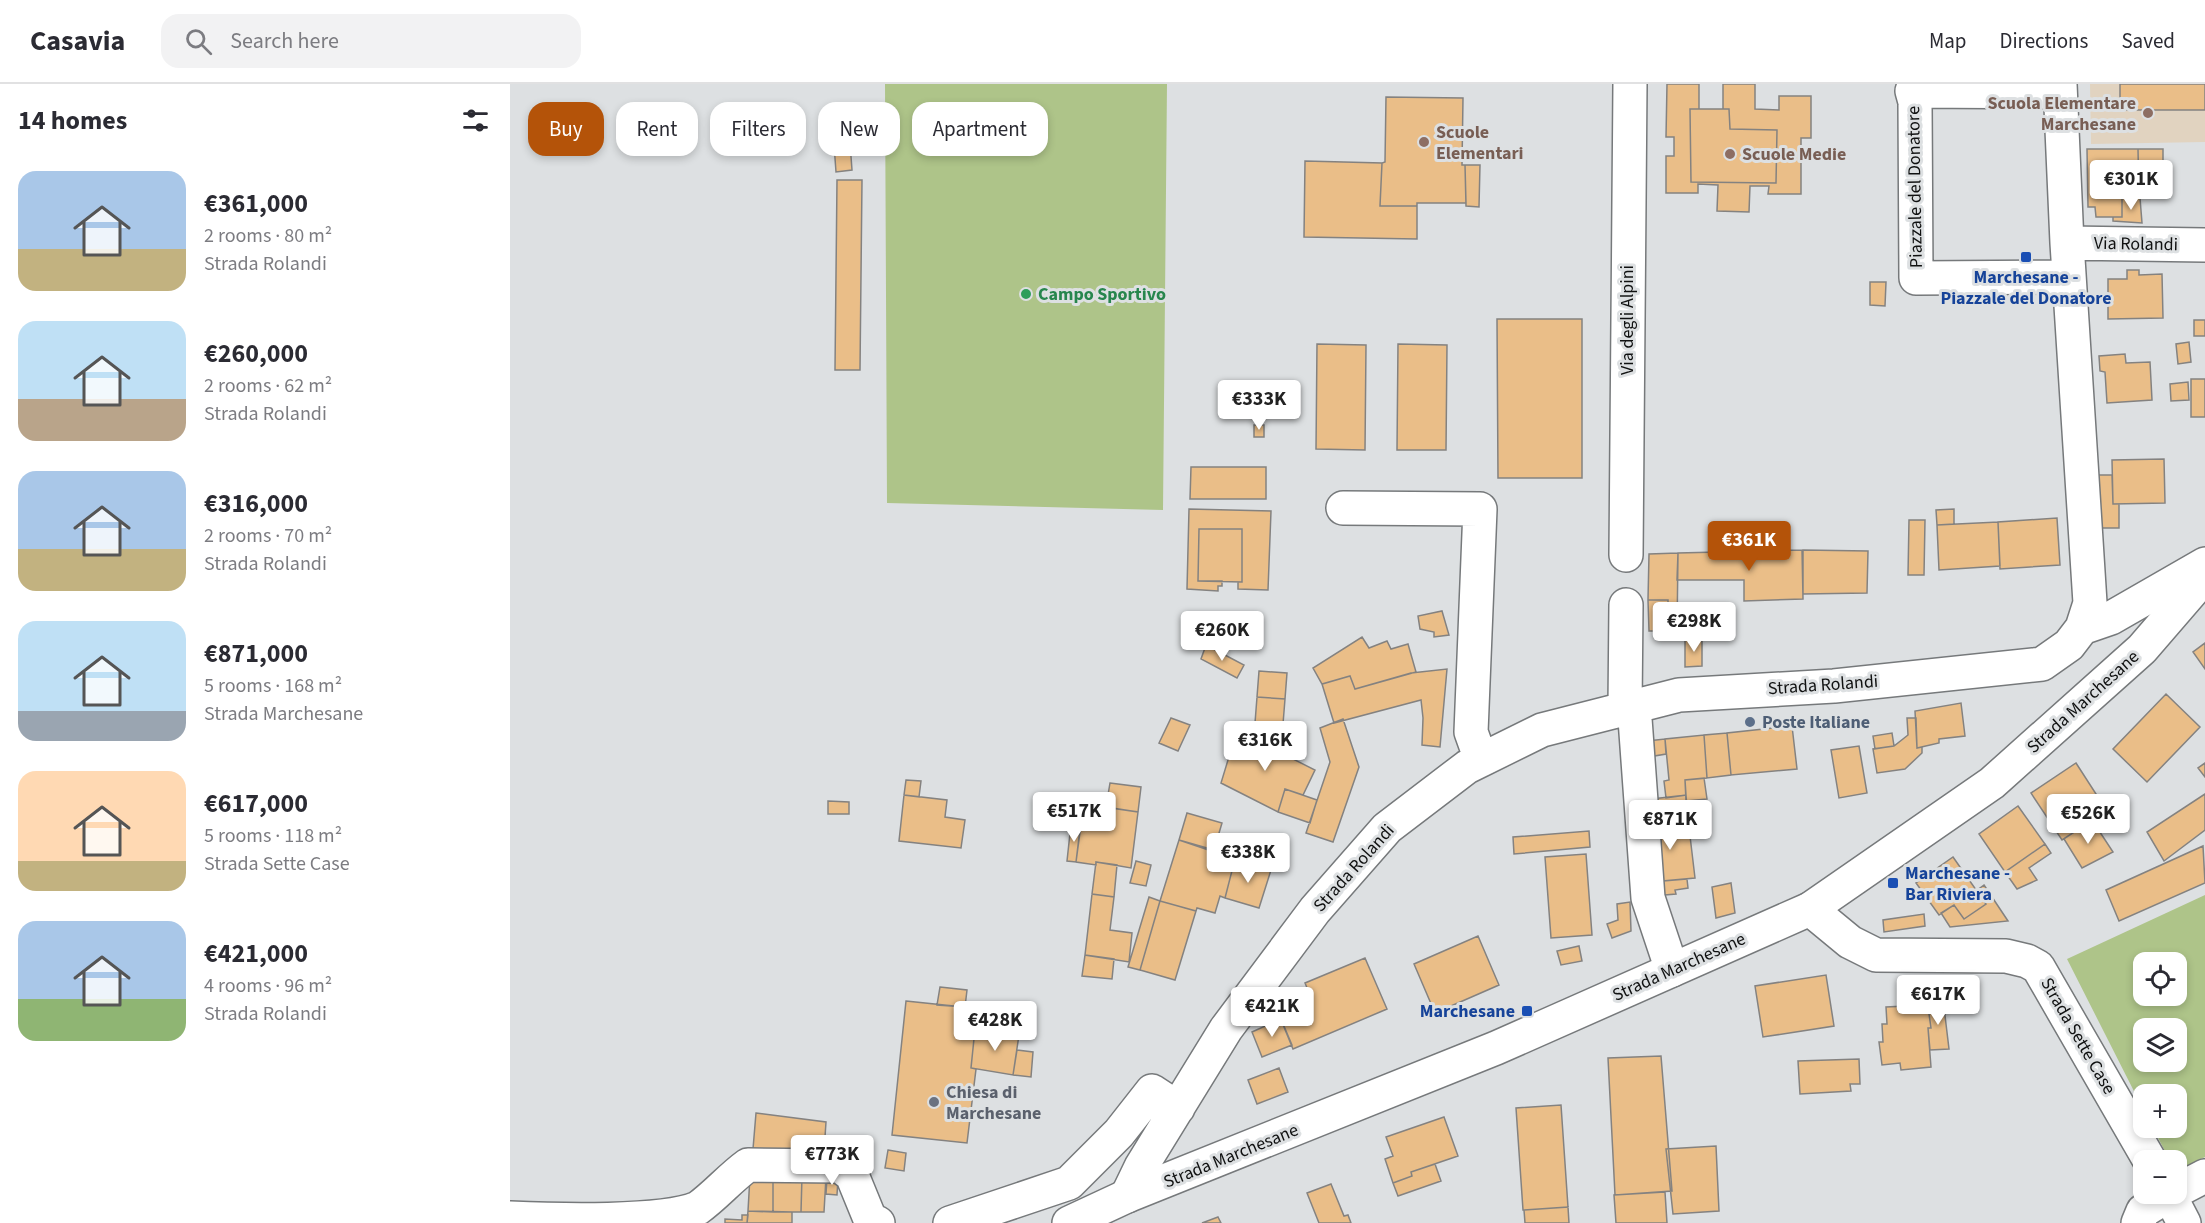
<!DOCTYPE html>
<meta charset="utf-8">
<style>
body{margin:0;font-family:"Source Sans 3",sans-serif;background:#f2f2f3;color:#2b2b33;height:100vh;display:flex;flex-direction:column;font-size:22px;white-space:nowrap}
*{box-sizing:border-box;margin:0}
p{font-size:20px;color:#7c7c81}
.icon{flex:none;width:33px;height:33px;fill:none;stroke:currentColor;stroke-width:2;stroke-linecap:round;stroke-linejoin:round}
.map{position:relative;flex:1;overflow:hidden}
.details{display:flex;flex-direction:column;background:#fff;width:510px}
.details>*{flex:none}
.banner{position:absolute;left:18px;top:18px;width:570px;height:54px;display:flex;gap:12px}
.controls{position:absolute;left:1623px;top:868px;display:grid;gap:12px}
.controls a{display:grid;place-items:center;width:54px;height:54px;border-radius:12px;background:#fff;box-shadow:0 3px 9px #0003;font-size:30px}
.price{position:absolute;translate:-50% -51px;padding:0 14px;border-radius:6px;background:#fff;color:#222;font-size:20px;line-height:39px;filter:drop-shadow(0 2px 3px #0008)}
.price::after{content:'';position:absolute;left:50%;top:36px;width:18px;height:14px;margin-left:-9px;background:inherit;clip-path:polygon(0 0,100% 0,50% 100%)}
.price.current{background:#b45309;color:#fff}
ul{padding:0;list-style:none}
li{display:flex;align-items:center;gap:18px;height:150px;padding:0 18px}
li span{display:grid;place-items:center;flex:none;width:168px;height:120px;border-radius:18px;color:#555}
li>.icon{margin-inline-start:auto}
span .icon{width:72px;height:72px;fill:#fffc;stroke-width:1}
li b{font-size:26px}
h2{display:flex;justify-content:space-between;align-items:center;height:72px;padding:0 18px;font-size:26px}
.tag{padding:0 21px;border-radius:18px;background:#fff;box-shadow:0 3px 9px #0003;font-size:21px;line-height:54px}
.tag.current{background:#b45309;color:#fff}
header{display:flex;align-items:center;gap:36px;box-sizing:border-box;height:84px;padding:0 30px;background:#fff;border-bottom:2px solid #e1e1e2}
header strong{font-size:28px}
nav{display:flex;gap:33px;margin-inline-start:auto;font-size:21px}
.search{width:420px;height:54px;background:#f2f2f3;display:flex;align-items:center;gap:15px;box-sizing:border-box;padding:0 21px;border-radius:18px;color:#7c7c81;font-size:22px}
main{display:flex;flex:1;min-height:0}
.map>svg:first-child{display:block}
.education{fill:#e1d3c0}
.green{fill:#aec489;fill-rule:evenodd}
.building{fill:#eabe88;stroke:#848280;stroke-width:1.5}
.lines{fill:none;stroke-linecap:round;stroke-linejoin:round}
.minor-casing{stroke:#76797b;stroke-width:36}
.major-casing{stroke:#76797b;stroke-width:36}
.minor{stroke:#fff;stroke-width:33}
.major{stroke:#fff;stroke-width:33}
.education-dot{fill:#8d6e63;stroke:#dde0e2;stroke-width:2}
.transit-dot{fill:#1a4fb4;stroke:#dde0e2;stroke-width:2}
.leisure-dot{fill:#2e9e5b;stroke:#dde0e2;stroke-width:2}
.service-dot{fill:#5c6f8a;stroke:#dde0e2;stroke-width:2}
.worship-dot{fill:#6b7280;stroke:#dde0e2;stroke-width:2}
.labels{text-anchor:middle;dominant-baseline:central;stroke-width:6;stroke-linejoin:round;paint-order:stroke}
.education-label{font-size:18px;font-weight:bold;fill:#785e54;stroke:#dde0e2;text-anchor:start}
.street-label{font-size:18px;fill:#101111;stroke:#dde0e2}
.transit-label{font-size:18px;font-weight:bold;fill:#164399;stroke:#dde0e2}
.leisure-label{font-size:18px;font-weight:bold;fill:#27864d;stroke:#dde0e2;text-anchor:start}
.service-label{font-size:18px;font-weight:bold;fill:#4e5e75;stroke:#dde0e2;text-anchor:start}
.worship-label{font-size:18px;font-weight:bold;fill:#5b616d;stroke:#dde0e2;text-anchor:start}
</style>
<header>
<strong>Casavia</strong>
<div class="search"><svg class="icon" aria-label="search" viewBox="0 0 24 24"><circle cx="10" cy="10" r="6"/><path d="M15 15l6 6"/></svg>Search here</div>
<nav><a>Map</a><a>Directions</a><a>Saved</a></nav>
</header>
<main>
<section class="details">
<h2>14 homes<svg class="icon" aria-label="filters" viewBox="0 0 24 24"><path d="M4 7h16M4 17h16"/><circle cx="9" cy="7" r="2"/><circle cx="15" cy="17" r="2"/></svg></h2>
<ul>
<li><span style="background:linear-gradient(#a9c7e8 65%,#c2b280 0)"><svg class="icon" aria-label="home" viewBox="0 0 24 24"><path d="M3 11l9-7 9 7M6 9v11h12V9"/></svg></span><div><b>€361,000</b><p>2 rooms · 80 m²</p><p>Strada Rolandi</p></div></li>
<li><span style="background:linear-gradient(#bfe0f5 65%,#b9a48a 0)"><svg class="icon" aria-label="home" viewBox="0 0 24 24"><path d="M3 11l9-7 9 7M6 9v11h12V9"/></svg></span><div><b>€260,000</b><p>2 rooms · 62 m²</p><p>Strada Rolandi</p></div></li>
<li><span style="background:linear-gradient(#a9c7e8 65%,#c2b280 0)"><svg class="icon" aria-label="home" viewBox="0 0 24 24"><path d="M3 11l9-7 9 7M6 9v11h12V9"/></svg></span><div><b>€316,000</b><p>2 rooms · 70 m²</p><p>Strada Rolandi</p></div></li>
<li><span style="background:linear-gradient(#bfe0f5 75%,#9aa5b1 0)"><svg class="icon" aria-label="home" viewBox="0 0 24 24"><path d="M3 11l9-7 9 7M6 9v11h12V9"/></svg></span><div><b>€871,000</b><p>5 rooms · 168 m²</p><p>Strada Marchesane</p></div></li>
<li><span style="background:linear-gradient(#ffd9b3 75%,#c2b280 0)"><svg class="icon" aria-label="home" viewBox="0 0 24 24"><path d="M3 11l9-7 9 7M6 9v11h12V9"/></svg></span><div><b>€617,000</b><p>5 rooms · 118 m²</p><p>Strada Sette Case</p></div></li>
<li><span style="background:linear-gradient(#a9c7e8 65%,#8fb573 0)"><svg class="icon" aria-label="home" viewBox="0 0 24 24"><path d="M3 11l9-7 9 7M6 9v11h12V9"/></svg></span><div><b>€421,000</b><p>4 rooms · 96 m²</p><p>Strada Rolandi</p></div></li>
</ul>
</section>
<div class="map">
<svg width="1695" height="1139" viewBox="0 0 1695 1139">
<rect width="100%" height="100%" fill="#dde0e2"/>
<path class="education" d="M1580,0H1695V58L1581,60Z"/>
<path class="green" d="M375,0H657L653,426L377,419Z
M1695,811V1073L1667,1087L1666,1077H1660L1643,1044H1666V1011H1634L1633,1025L1557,875ZM1634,879H1666V912H1634ZM1634,945H1666V978H1634Z"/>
<path class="building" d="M1157,0H1189V25H1180L1181,98L1266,99L1267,46L1220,45L1219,25H1213V0H1245V25L1269,26V12H1301V54H1291V110H1258L1259,102H1240L1239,128L1207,127L1208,101L1188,100V109H1156V72H1164V53H1156Z
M1610,0H1695V26H1610Z
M876,13L953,14L952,81H955L956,119H907V122H870L872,79L875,78Z
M1180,25H1219L1220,45L1267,46L1266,99L1181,98Z
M339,45L342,86L326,88L323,47Z
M1577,65H1628L1629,113L1612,114V133H1586L1585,123H1578Z
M1628,65H1653V113H1629Z
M795,77L872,79L870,122H907V155L794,153Z
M955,81H970L969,123L956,122Z
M327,96H352L350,286H325Z
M1612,114H1630L1632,139L1603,137V133H1612Z
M1617,186H1629V191L1652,190L1653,234L1598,235V195H1617Z
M1360,198H1376L1375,222L1360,221Z
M987,235H1072V394H988Z
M1684,236H1695V252H1684Z
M1679,258L1681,278L1668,280L1666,260Z
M807,260L856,261L855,366L806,365Z
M888,260L937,261L936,366H887Z
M1615,270L1616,279L1640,278L1642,316L1597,319L1595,288L1590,287L1589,272Z
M1681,295H1695V333H1681Z
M1678,298L1679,316L1661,317L1660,300Z
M744,341H754V353H744Z
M1654,375L1655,419L1603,420L1602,376Z
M681,383H756V415H680Z
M1581,391H1602L1603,420H1609V444H1582Z
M679,425L761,427L758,506L728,505V498H732V445H689L688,497H712V502H708V507L677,505Z
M1444,425V440L1427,441L1426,426Z
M1547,434L1550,481L1490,485L1488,438Z
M1399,436H1415L1414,491H1398Z
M1488,438L1490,482L1429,486L1427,441Z
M689,445H732V498L688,497Z
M1292,466L1293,515L1234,517V496H1167L1168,469Z
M1293,466L1358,467L1357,509L1293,510Z
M1168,469L1167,547H1158V516H1138L1139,470Z
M1138,516H1158V547H1139Z
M932,527L939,551L924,553V548L910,545L908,532Z
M852,553L859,564L877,557L881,565L898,560L906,588L845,605L840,592L812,600L803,584Z
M1192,555V582L1175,583V556Z
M1695,559V585L1683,568Z
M696,561L734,581L727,594L691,575Z
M937,585L930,663L912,661L913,634L911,616L824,639L812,600L840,592L845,605L901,589Z
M749,587L777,589L775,615L747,613Z
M1656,610L1690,643L1637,698L1603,665Z
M747,613L775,615L773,640L745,639Z
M1451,619L1455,652L1429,655V659L1407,664L1405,627Z
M661,634L680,641L668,667L649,659Z
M1397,634H1406L1407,664L1412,663V669L1395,685L1367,689L1363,665L1384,662L1398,651Z
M833,635L849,683L823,758L796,749L820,678L810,644Z
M1282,642L1287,685L1221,691L1217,649Z
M1217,649L1221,691L1197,694L1194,651Z
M1382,649L1384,662L1365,665L1363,652Z
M1194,651L1197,694L1175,696L1176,711L1156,714L1154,697L1159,696L1155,655Z
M746,652L770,660L767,667L805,686L793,711L775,705L768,728L711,699L725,653L743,662Z
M1155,655L1156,670L1138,673L1137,657Z
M1349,662L1357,709L1329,714L1321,666Z
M1566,679L1597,727L1552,756L1521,709Z
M1695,679V693L1688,684Z
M1194,694L1197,715L1176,717L1175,696Z
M396,696L411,697L409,713L394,711Z
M600,699L631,703L628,728L596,723Z
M775,705L807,716L800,739L768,728Z
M1695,710V746L1654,777L1637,748Z
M394,711L437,716L435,733L455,736L451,764L389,757Z
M1176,711L1178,735L1135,741L1133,716Z
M318,717L339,718V730H318Z
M573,720L628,728L621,784L586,778V781L566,778Z
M1508,722L1535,760L1495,788L1469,750Z
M677,729L712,739L704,766L669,756Z
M1178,735L1185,794L1141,798L1135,741Z
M1582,736L1603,768L1572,784L1554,755Z
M561,740L571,741L566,778L557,777Z
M1079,747L1080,763L1004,770L1003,753Z
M669,756L725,775L715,814L710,812L705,829L687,824L686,827L650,817Z
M1535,760L1541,769L1519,784L1527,796L1507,805L1495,788Z
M1693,762L1695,799L1609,837L1596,806Z
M1076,770L1082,851L1041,854L1035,773Z
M1443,773L1476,820L1454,835L1444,821L1429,831L1406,799Z
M725,775L761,786L749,824L715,814Z
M626,777L641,781L636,802L620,799Z
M586,778L607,781L604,813L582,810Z
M1177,795L1178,804L1165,806L1166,810L1143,812L1141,798Z
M1221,799L1225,829L1206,834L1202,803Z
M1474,801L1498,837L1440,843L1431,829L1444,821L1454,835L1476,820L1466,807Z
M582,810L604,813L600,846L622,849L619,878L575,871Z
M639,813L650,817L630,886L618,883Z
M650,817L686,827L665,896L630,886Z
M1120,818L1121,847L1102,854L1097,840L1108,836L1107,820Z
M1414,830L1415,842L1374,848L1373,836Z
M968,852L989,901L925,929L904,880Z
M1069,862L1072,877L1051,881L1047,867Z
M575,871L604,875L602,895L572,892Z
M855,874L877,925L783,965L767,926L800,911L795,899Z
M1316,891L1324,942L1253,953L1245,902Z
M430,903L457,906L455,923L427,921Z
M1433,915L1439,965L1420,966L1418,944H1421L1417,916Z
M1417,916L1421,944H1418L1421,983L1391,986L1390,979L1372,981L1369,958H1373L1372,940H1377L1376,923L1396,922L1395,918Z
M396,917L472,925L469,946L465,945L461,984L466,985L457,1059L382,1051Z
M771,935L782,961L752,973L742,948Z
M465,945L509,951L503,991L461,984Z
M507,966L523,968L521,993L503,991Z
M1151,972L1162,1107L1105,1111L1098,974Z
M1349,975L1350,1000H1340L1341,1007L1290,1010L1288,977Z
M769,984L778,1008L747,1020L738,996Z
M1051,1021L1058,1123L1013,1126L1006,1024Z
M246,1029L316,1038L314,1068L243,1065Z
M934,1033L948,1072L901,1088L902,1092L883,1099L875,1075L883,1072L876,1053Z
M1206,1062L1209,1127L1163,1130L1156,1065Z
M378,1066L396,1069L394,1087L375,1084Z
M925,1080L931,1097L888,1112L883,1099L902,1092L901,1088Z
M240,1092H263V1128L238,1127Z
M263,1092H292L291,1128H263Z
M292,1092L316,1093L314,1128H291Z
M317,1094H328L327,1111L316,1110Z
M821,1100L834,1132L838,1131L841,1139H809L797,1109Z
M1155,1108L1157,1139H1106L1104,1111Z
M1058,1123L1059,1139H1015L1014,1126Z
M238,1127L282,1128V1139H237Z
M232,1131H238L237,1139H215V1135L232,1136Z
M708,1133L711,1139H692Z"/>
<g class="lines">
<g class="minor-casing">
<path id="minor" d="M1549,8L1402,7L1405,18L1406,194L1559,193
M1557,159L1695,161
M833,424L970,425L961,648L971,676
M1116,471L1120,0
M1572,544L1601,534L1695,480
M1124,621L1138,814L1162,886
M1115,623L1116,521
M1300,825L1340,858L1366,871L1496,872L1517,877L1528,883L1640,1077
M1666,1107L1695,1092
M1659,1110L1674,1139
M617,1112L631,1083L716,945L805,826L877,744L957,683L1032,646L1169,611L1324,602L1532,580L1559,561L1572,544L1580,519L1557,159L1550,0
M0,1134C46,1136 153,1139 188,1124C206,1111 220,1094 238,1081L330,1082L342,1091L360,1135L368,1139
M440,1139L559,1099L609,1049L642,1007L668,1024
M1628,1139L1633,1127L1661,1110"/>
</g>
<g class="major-casing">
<path id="major" d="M559,1139L617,1112L986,964L1300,825L1482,699L1632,565L1695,492"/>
</g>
<use href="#minor" class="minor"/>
<use href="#major" class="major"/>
</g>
<g class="education-dot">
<circle cx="1638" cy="29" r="6"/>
<circle cx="914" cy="58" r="6"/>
<circle cx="1220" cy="70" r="6"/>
</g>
<g class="transit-dot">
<rect x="1510" y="167" width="12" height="12" rx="3"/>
<rect x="1377" y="793" width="12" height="12" rx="3"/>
<rect x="1011" y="921" width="12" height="12" rx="3"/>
</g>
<circle class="leisure-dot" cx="516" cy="210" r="6"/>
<circle class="service-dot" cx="1240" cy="638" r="6"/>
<circle class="worship-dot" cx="424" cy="1018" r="6"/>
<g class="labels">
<g class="education-label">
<text x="1626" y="19" text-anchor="end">Scuola Elementare<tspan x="1626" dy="21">Marchesane</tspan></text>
<text x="926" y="48">Scuole<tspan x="926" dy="21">Elementari</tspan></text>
<text x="1232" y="70">Scuole Medie</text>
</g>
<g class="street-label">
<text transform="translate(1405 103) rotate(-91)">Piazzale del Donatore</text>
<text transform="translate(1626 160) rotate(1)">Via Rolandi</text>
<text transform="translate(1117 236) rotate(-90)">Via degli Alpini</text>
<text transform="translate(1313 601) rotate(-4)">Strada Rolandi</text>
<text transform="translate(1573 618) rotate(-42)">Strada Marchesane</text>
<text transform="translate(844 784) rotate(-48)">Strada Rolandi</text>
<text transform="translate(1169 883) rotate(-24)">Strada Marchesane</text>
<text transform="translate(1568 952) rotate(60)">Strada Sette Case</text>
<text transform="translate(721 1072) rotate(-22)">Strada Marchesane</text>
</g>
<g class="transit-label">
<text x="1516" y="193">Marchesane -<tspan x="1516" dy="21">Piazzale del Donatore</tspan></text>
<text x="1395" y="789" text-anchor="start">Marchesane -<tspan x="1395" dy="21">Bar Riviera</tspan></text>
<text x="1005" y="927" text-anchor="end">Marchesane</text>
</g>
<g class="leisure-label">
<text x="528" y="210">Campo Sportivo</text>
</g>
<g class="service-label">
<text x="1252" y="638">Poste Italiane</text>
</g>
<g class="worship-label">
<text x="436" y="1008">Chiesa di<tspan x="436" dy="21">Marchesane</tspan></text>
</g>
</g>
</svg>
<div class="controls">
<a><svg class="icon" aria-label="locate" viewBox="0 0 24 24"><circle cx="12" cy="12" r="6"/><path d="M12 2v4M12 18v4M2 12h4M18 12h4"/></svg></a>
<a><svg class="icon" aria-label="layers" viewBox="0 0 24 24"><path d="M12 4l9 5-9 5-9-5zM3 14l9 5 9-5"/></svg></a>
<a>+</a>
<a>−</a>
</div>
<b class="price" style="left:1621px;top:127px">€301K</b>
<b class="price" style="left:749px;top:347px">€333K</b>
<b class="price current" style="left:1239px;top:488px">€361K</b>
<b class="price" style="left:1184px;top:569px">€298K</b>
<b class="price" style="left:712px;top:578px">€260K</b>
<b class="price" style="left:755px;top:688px">€316K</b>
<b class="price" style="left:564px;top:759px">€517K</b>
<b class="price" style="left:1578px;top:761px">€526K</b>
<b class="price" style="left:1160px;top:767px">€871K</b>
<b class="price" style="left:738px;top:800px">€338K</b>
<b class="price" style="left:1428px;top:942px">€617K</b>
<b class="price" style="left:762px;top:954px">€421K</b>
<b class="price" style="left:485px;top:968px">€428K</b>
<b class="price" style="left:322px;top:1102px">€773K</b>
<div class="banner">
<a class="tag current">Buy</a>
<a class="tag">Rent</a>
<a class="tag">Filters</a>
<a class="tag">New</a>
<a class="tag">Apartment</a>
</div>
</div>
</main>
